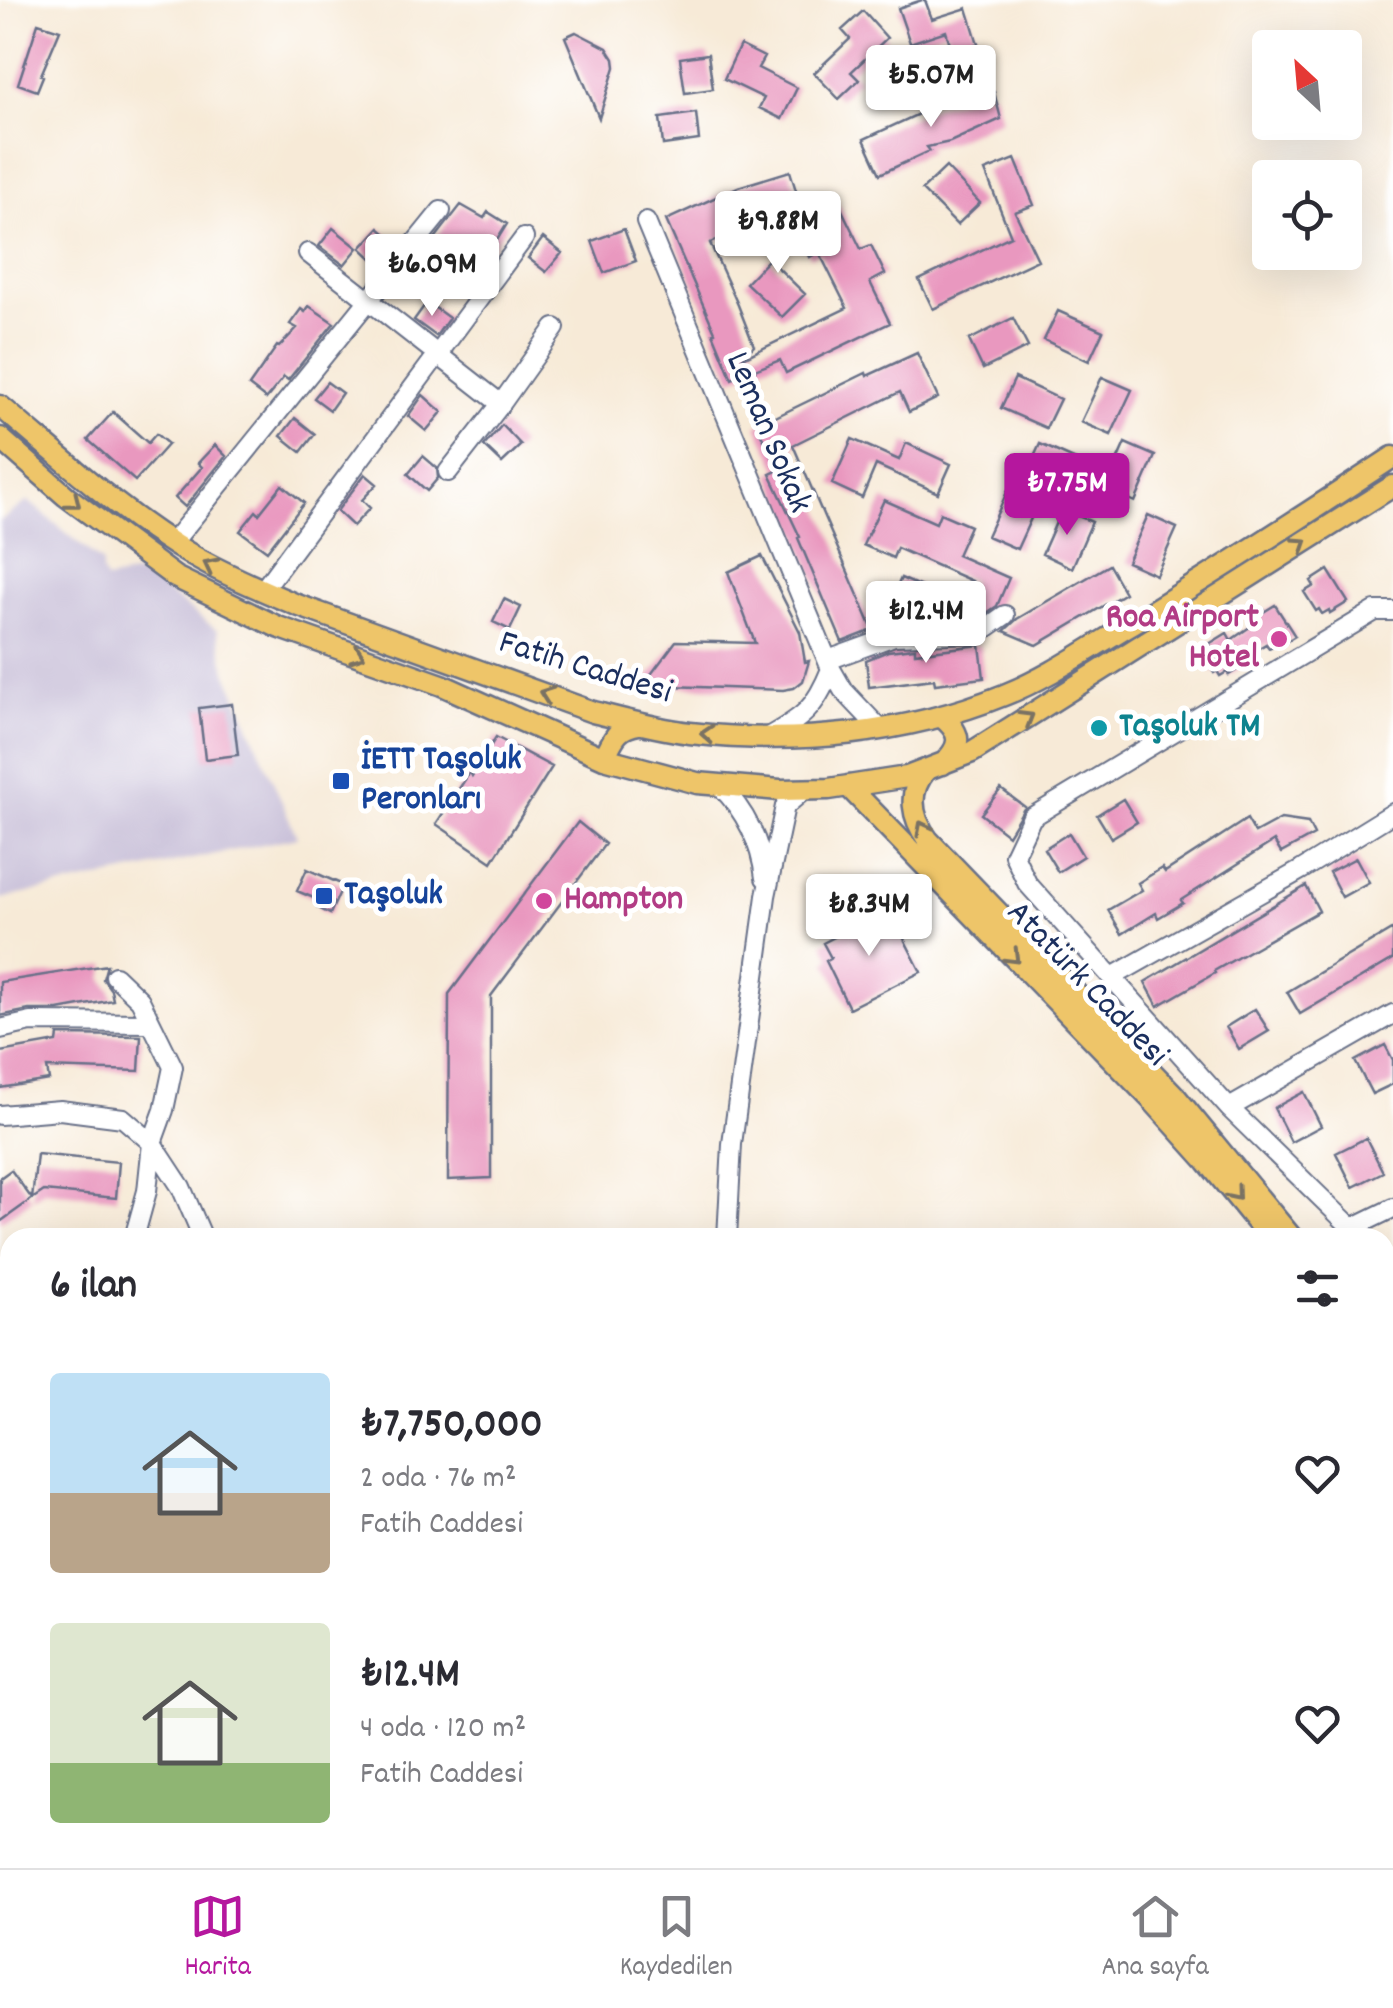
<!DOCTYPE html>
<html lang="tr">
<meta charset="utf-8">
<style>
body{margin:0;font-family:Dekko,sans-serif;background:#f7f7f7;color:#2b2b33;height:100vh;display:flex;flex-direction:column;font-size:38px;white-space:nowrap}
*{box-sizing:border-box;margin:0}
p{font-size:32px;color:#7c7c81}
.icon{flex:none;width:55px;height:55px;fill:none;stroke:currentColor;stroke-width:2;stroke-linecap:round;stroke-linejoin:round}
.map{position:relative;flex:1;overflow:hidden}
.sheet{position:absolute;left:0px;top:1228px;width:1395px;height:642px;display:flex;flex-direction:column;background:#fff;border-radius:30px 30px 0 0;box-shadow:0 10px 40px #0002}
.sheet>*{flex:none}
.needle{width:65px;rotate:334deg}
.fabs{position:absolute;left:1252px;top:30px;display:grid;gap:20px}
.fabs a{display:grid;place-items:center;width:110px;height:110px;border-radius:10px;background:#fff;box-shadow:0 10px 40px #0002;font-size:50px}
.price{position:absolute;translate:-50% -85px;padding:0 22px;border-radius:10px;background:#fff;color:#222;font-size:32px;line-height:65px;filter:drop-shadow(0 2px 5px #0008)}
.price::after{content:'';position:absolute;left:50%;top:60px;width:30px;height:22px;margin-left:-15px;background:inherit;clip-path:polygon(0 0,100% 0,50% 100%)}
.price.active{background:#b5179e;color:#fff}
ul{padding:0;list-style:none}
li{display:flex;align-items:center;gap:30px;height:250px;padding:0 50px}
li span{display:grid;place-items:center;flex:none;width:280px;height:200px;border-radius:10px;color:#555}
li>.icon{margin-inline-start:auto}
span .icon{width:120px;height:120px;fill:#fffc;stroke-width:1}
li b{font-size:42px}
h2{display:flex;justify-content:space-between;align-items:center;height:120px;padding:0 50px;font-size:42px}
.tabs{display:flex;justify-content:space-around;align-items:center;height:140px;border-top:2px solid #e1e1e2;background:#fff;font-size:28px;color:#7c7c81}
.tabs a{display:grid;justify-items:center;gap:5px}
.tabs .active{color:#b5179e}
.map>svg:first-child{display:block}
.industrial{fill:#c8bfd8}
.green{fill:#a0c36d;stroke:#5e7966;stroke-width:2.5}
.building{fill:#e998bf;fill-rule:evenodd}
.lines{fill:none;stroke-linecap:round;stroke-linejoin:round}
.minor-casing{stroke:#687088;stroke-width:22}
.major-casing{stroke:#687088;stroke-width:25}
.minor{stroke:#fff;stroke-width:18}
.major{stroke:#eec569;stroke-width:20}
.oneway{stroke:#7a7263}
.hotel-dot{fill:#d1479c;stroke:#fff;stroke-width:4}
.culture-dot{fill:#0f9aa8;stroke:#fff;stroke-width:4}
.transit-dot{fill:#1a4fb4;stroke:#fff;stroke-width:4}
.labels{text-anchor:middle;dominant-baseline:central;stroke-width:10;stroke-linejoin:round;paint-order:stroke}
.street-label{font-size:35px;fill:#1b2f5e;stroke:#fff}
.hotel-label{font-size:35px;font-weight:bold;fill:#b23c85;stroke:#fff;text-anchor:end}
.culture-label{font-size:35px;font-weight:bold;fill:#0d838f;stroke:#fff;text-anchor:start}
.transit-label{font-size:35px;font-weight:bold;fill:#164399;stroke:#fff;text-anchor:start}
</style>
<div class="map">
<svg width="1393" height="1868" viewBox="0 0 1393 1868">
<rect width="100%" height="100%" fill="#fff"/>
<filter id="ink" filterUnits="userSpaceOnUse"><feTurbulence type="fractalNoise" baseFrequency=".01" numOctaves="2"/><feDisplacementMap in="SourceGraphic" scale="20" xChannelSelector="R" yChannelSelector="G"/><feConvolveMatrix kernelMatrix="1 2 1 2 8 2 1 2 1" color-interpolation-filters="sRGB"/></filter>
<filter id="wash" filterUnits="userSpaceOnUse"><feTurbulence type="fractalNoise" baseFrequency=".0048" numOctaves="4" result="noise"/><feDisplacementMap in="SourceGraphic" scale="40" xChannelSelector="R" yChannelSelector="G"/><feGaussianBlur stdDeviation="2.25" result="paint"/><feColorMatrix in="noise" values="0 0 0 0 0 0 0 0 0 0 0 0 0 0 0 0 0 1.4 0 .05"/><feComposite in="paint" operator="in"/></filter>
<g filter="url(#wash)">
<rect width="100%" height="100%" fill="#f7ead7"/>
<path class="industrial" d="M28,501L102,562V573L106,580L134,574L146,576L217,630L226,671L297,837L0,899V521Z"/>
<path class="green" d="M10,1412V1821L0,1827V1422Z"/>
<g id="blocks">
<path class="building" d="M922,0H925L932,19L967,8L978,44L952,51L946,31L910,43L898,8Z
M863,11L887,38L851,72L859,80L839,99L814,73L850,39L842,30Z
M38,23L60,30L41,75L43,76L37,91L18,84Z
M576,32L607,48L614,59L615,67L599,118L565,37Z
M740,45L764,57L758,68L797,88L782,119L759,108L764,98L724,79Z
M708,54L713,89L685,93L680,58Z
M994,92L1001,119L950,142L927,147L930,151L880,174L864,139L938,105Z
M696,113L699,140L663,145L660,118Z
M1015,159L1034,205L1015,212L1038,260L933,309L919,280L1011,236L985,171Z
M946,167L980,203L957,225L922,190Z
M790,171L806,223L840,206L861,249L871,245L885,274L870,282L890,323L786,373L780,360L732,379L713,333L715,332L666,220L738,187ZM788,213L810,257L819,252L847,308L741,359L754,346L738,305L710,243L736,231L735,229Z
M461,205L484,218L488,212L507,224L476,274L433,241Z
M333,228L358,248L344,265L319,246Z
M379,228L398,244L380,266L361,248Z
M624,229L636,261L604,273L592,241Z
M543,238L562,253L546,272L528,258Z
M769,259L805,294L782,317L746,283Z
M417,260L436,276L423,292L404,277Z
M427,302L449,318L436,336L414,320Z
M309,306L334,323L288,380L284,377L266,399L249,386L277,346L279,347L297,328L290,324L301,309L305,312Z
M1058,311L1103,331L1089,361L1044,340Z
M1013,318L1028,347L983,369L969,340Z
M917,353L938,398L909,412L900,392L793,445L873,630L842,642L798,538L800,537L770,474L779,470L757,426L866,373L867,376Z
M1102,377L1132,390L1111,435L1081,422Z
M1015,378L1060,399L1046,428L1001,408Z
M327,382L342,393L330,410L314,398Z
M423,395L442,412L426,431L408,416Z
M113,412L148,443L156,434L168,444L135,481L88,440Z
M295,418L315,434L301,452L281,436Z
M502,425L521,445L502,463L484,446Z
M852,439L899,460L906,443L951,464L938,493L876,465L862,498L832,484Z
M1125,443L1155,456L1135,502L1105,488Z
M1040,444L1085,464L1071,494L1047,483L1017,549L987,536L1008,490L1017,494Z
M215,445L226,456L185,507L175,498L202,467L198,463Z
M423,456L437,468L438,478L427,491L408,474Z
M365,474L377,484L362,500L370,508L353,526L337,511Z
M282,485L304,503L267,551L240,531L256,511L259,514Z
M884,500L936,523L940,513L970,526L957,555L1009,578L997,606L978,619L959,610L972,581L897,548L893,558L863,545Z
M1062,509L1092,522L1072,568L1042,554Z
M1148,515L1177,528L1156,575L1127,562Z
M762,556L800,632L805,662L809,661L803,681L794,688L783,690L643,685L676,641L755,643L728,572Z
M1109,565L1125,593L1037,645L1004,631L1017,619Z
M1328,570L1348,602L1330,613L1329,610L1322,614L1319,609L1316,611L1304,592L1314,586L1311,581Z
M901,578L947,598L935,622L921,623L888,607Z
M504,599L521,607L510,630L493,622Z
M1275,605L1295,636L1277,647L1275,645L1269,648L1266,644L1242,658L1246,664L1229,675L1227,672L1220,676L1217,671L1214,673L1202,654L1212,648L1209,644L1227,633L1231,640L1260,620L1257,616Z
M980,645L984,678L935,684L934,679L869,687L866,660L888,651L915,648V653Z
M232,704L238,755L205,759L199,708Z
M496,737L552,767L492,862L436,824L470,772L472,776Z
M1001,789L1025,807L1008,835L981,814Z
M1123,799L1137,822L1111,838L1097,815Z
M1247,819L1255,833L1281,819L1308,823L1314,835L1281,853L1274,841L1181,900L1183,903L1158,918L1156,913L1122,934L1108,910L1142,890L1138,883L1162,868L1165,872Z
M578,822L605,844L491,996V1178L448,1180L449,994Z
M1069,833L1083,856L1058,872L1044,849Z
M1356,858L1369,882L1342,897L1329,872Z
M307,869L343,885L330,914L318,908L321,901L297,891Z
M1306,886L1319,911L1214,971L1215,973L1158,1006L1145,982Z
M887,913L893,925L896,923L921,972L849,1008L826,961L831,958L823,943L846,931L842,923L857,915L862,925Z
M1393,929V959L1300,1014L1287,992Z
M107,965L103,979L111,990L113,1000L58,1010H29L0,1016V982Z
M1255,1009L1269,1031L1239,1049L1226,1027Z
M58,1035L141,1036L139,1071L47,1068L49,1080L0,1088V1052L57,1042Z
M1385,1045L1393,1060V1084L1372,1094L1355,1061Z
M1304,1092L1321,1126L1291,1142L1274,1108Z
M1366,1138L1383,1172L1353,1187L1336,1153Z
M37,1154L119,1162L116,1198L44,1191L32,1199Z
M11,1170L32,1199L0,1222V1178Z"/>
</g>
</g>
<g filter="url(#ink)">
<use href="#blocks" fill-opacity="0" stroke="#687088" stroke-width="2.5"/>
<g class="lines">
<g class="minor-casing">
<path id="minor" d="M646,222L831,669L843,690L880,729
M308,253L501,404
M448,472L501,404L555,328
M173,542L441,211
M263,590L524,238
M828,660L894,636L979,633L1005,615
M766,738C804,717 815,709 831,669
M720,786C745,810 761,843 765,878
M115,976L140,1000L173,1067L164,1110L152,1143L147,1191L134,1238
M1112,977L1301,870L1393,813
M0,1029L31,1022L151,1023
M1229,1108L1393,1014
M0,1115L60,1110L123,1118L152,1143L181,1187L203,1238
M1352,1228L1229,1108L1027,883L1014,855L1032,817L1375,611H1393
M1347,1236L1352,1228L1393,1208
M727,1238L732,1144L766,896L785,806L804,790
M0,1379L10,1370
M1385,1477L1393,1473
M0,1838L10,1831
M520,1860L534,1868
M918,1860L924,1868
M1345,1860L1347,1868
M198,1868L199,1860
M504,1868L506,1860
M636,1868L639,1860
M834,1868L837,1860"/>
</g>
<g class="major-casing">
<path id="major" d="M0,406C62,458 123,515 193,556C226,575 262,590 297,605L593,712C625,720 657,729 690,733C795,745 905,735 1004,695C1050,677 1093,646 1136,621C1223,568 1308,513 1393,457
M0,438L66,496L175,577L278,627L442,685L604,758L697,783L780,790L829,789L907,777L972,752L1393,486
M942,717C963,734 961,746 943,764
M604,758C614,738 616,728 639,724
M925,771C907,793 912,818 928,840L1175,1096L1292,1238
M848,786L1153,1101L1207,1161L1270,1238
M1385,1366L1393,1377
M1385,1400L1393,1412"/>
</g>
<use href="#minor" class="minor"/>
<use href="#major" class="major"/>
</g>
<defs><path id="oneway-chevron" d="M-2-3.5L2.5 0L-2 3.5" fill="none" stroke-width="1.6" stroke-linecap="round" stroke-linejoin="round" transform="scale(2.5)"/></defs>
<g class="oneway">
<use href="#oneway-chevron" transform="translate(74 502) rotate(38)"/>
<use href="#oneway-chevron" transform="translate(1301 544) rotate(-33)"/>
<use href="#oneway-chevron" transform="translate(210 565) rotate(-153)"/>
<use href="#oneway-chevron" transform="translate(358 655) rotate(20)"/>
<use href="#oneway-chevron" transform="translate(546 694) rotate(-160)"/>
<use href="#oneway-chevron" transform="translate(1027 718) rotate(-31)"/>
<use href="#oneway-chevron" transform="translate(707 734) rotate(-176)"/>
<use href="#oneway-chevron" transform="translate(923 828) rotate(-117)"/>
<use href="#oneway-chevron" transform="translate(1013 957) rotate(45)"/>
<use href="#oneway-chevron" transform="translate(1235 1194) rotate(50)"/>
</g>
</g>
<g class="hotel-dot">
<circle cx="1279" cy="639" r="10"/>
<circle cx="544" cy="901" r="10"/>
</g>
<circle class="culture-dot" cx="1099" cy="728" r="10"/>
<g class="transit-dot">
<rect x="331" y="771" width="20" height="20" rx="5"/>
<rect x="314" y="886" width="20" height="20" rx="5"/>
</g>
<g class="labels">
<g class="street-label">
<text transform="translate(767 433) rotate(67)">Leman Sokak</text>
<text transform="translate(585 669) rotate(17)">Fatih Caddesi</text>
<text transform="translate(1086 985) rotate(46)">Atatürk Caddesi</text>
</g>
<g class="hotel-label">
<text x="1259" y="619">Roa Airport<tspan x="1259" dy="40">Hotel</tspan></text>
<text x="564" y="901" text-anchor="start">Hampton</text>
</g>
<g class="culture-label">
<text x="1119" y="728">Taşoluk TM</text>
</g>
<g class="transit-label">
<text x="361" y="761">İETT Taşoluk<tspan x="361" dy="40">Peronları</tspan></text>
<text x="344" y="896">Taşoluk</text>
</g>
</g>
</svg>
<div class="fabs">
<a><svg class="needle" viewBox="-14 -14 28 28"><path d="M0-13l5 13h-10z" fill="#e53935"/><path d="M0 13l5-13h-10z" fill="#7c7c81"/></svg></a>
<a><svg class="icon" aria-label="locate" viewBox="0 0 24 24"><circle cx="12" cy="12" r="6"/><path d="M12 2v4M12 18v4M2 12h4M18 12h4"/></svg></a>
</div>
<b class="price" style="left:931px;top:130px">₺5.07M</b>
<b class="price" style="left:778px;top:276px">₺9.88M</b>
<b class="price" style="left:432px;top:319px">₺6.09M</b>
<b class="price active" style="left:1067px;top:538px">₺7.75M</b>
<b class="price" style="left:926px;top:666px">₺12.4M</b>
<b class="price" style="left:869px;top:959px">₺8.34M</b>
<section class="sheet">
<h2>6 ilan<svg class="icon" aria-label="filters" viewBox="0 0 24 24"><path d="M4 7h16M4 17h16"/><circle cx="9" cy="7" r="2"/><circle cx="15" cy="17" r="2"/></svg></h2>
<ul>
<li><span style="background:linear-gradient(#bfe0f5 60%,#b9a48a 0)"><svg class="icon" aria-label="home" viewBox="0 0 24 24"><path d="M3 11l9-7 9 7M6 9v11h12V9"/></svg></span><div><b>₺7,750,000</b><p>2 oda · 76 m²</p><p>Fatih Caddesi</p></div><svg class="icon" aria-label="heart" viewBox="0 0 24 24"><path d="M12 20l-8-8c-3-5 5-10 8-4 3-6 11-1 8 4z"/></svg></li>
<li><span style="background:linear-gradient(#dfe7d0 70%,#8fb573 0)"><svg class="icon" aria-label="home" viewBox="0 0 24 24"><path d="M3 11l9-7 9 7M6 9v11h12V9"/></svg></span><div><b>₺12.4M</b><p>4 oda · 120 m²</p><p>Fatih Caddesi</p></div><svg class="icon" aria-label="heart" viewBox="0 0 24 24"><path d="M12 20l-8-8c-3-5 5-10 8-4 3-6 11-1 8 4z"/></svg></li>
</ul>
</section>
</div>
<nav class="tabs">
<a class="active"><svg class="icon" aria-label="map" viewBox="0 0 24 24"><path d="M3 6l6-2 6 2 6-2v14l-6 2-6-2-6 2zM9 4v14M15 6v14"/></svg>Harita</a>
<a><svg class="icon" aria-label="saved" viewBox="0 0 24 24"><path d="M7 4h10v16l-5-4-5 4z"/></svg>Kaydedilen</a>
<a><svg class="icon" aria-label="home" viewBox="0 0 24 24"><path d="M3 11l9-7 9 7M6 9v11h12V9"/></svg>Ana sayfa</a>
</nav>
